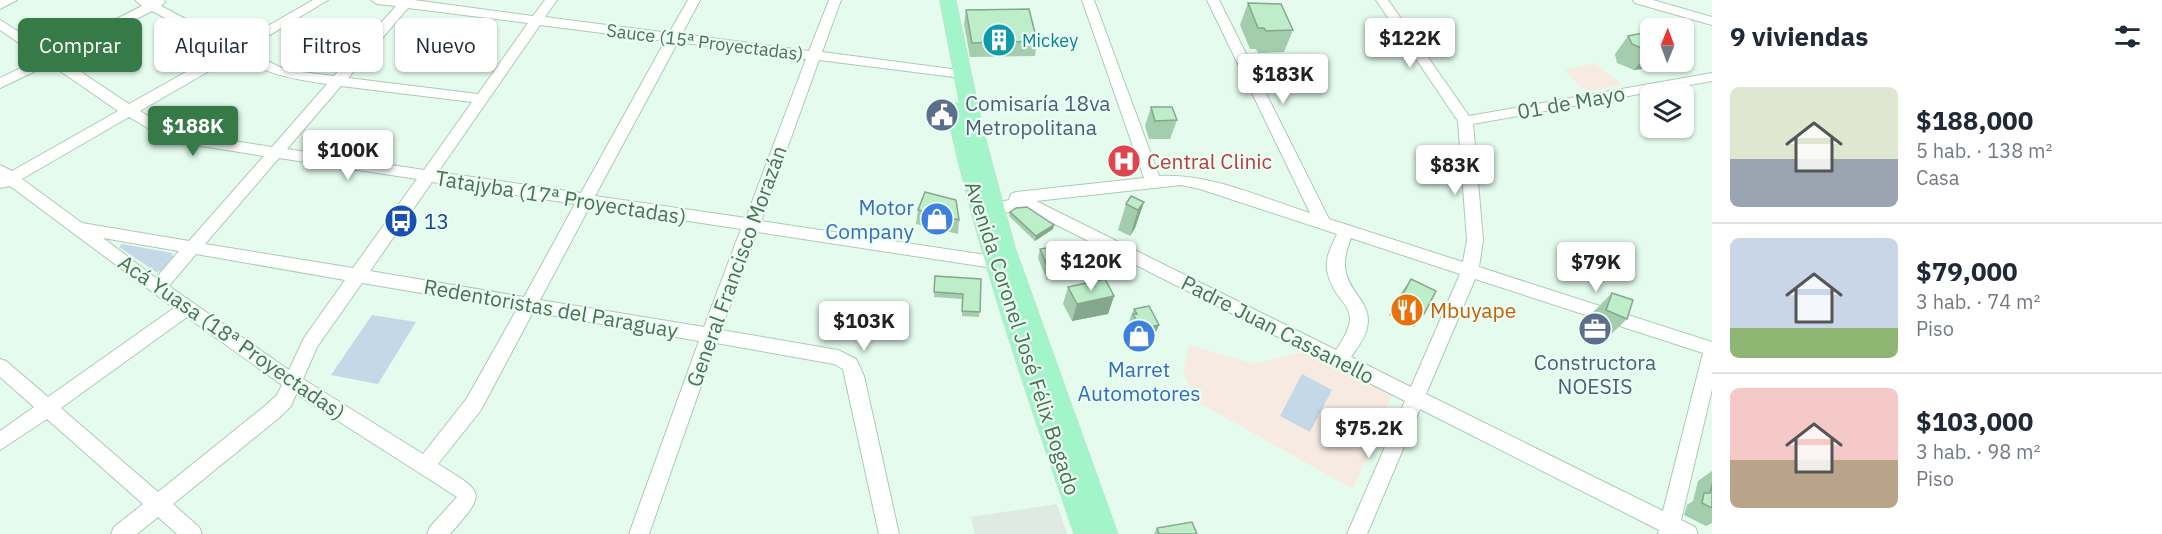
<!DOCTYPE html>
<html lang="es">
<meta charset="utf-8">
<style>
body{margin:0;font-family:"IBM Plex Sans",sans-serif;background:#f6f6f7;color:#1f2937;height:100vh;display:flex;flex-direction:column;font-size:22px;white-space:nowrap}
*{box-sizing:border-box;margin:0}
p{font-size:20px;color:#747a83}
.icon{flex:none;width:33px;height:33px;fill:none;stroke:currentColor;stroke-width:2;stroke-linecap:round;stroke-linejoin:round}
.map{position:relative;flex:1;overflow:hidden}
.details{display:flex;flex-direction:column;background:#fff;width:450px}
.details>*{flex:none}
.top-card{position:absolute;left:18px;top:18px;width:570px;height:54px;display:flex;gap:12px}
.needle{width:39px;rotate:1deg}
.fabs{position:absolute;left:1640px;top:18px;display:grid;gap:12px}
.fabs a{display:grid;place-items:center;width:54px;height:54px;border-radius:9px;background:#fff;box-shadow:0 2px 4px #0004;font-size:30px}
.price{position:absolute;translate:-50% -51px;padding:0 14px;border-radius:6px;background:#fff;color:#222;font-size:20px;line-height:39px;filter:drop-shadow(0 2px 3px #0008)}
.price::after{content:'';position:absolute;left:50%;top:36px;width:18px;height:14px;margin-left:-9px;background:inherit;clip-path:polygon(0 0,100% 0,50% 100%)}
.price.selected{background:#367a47;color:#fff}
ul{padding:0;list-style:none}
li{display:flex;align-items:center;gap:18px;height:150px;padding:0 18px}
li+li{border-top:2px solid #e0e1e3}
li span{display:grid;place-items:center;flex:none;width:168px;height:120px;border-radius:9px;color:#555}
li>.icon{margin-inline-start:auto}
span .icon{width:72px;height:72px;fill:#fffc;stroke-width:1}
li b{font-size:26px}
h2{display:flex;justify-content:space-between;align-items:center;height:72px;padding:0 18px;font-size:26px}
.chip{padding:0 21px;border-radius:9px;background:#fff;box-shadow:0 2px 4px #0004;font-size:21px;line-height:54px}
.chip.selected{background:#367a47;color:#fff}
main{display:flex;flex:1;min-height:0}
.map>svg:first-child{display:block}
.industrial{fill:#deeae2}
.education{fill:#f7ebe1}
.green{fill:#c4d8e7}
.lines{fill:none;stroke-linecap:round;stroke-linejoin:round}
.minor-casing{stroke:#abcbb5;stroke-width:2}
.major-casing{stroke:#cdd7cf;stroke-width:1}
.minor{fill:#fff;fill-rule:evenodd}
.major{fill:#a1f5c8;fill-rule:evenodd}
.wall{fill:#a3cdad}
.shaded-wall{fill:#85a78d}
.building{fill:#beeec9;stroke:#85a78d;stroke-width:1.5}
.labels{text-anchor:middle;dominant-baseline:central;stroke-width:4.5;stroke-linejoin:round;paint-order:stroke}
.far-culture-label{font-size:18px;fill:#0d838f;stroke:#eafef3;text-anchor:start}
.far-street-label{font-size:18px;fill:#4c7153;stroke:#eafef3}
.street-label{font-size:21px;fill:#4c7153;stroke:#eafef3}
.service-label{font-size:21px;fill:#4e5e75;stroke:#eafef3;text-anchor:start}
.health-label{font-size:21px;fill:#be3a42;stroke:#eafef3;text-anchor:start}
.shop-label{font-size:21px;fill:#366cbe;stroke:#eafef3;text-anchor:end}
.transit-label{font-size:21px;fill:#164399;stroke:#eafef3;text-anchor:start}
.food-label{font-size:21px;fill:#c56008;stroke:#eafef3;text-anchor:start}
</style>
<main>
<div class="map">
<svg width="1712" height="534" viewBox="0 0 1712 534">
<rect width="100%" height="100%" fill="#e4fbee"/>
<path class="industrial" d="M1057,504L1067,534H975L971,517Z"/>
<path class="education" d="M1595,63L1622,85L1587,92L1564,70Z
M1189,345L1252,364L1312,350L1394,391L1353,489L1199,403L1183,373Z"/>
<path class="green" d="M122,244L172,253L173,257L161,271L156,272L119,247Z
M372,315L416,322L378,384L331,375Z
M1302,374L1332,390L1310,432L1280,416Z"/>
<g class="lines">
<g class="minor-casing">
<path id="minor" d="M0,0H17L0,9Z
M135,0H164L165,2L161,6L235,45L313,0H328L245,50L286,70L334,76L396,6L377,4L371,0H414L533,16L545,0H557L545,17L669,33L688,0H700L682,34L809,51L829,0H841L822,52L967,71L969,74L967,77L962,78L819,60L761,221L1006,258L1012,260L1014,264L1012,268L1006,270L757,232L721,330L838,350L856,359L864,376L899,534H879L843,369L834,364L716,343L649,534H629L699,341L533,312L481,410L438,464C485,493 487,492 450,534H427L430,527L457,497L296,394L291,406L280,417L173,504L199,527L202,534H177L158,517L137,534H111L114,527L143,504L47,419L0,450V431L34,407L0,377V359L6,361L48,397L174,308L10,186L0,188V165L12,171L118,111L50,64L0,88V78L41,58L0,30V20L51,52L142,6ZM408,8L528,23L478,94L348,78ZM152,11L225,50L129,104L60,58ZM540,25L665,41L581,193L438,172ZM678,42L806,59L746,218L595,196ZM235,56C272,75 286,78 327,84L272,147L182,133L173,131L140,111ZM341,86L472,102L424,170L287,149ZM129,117L163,137L177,142L264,156L189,241L82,223L22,179ZM279,158L417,179L353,268L205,244ZM432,182L575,204L524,297L370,271ZM590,206L741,229L704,327L540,300ZM103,238L179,251L156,278ZM196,254L345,280L304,338L289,370L169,286ZM362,283L517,309L467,398L423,454L303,379L317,347ZM187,317L282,385L277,395L266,405L158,492L61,408Z
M1082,0H1094L1159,176C1210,173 1262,198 1310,213L1207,0H1219L1329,219L1463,262L1467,240L1458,121L1376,0H1388L1469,116L1712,73V81L1473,124L1483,240L1479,267L1712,342V389L1681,520L1695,527L1698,534H1658L1659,530L1420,409L1367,534H1347L1405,401L1027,210H1017L983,218L977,216L975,212L977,208L1009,200L1011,194L1016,192L1144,178ZM1181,185L1200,189L1337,234C1332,245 1325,257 1327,270C1334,309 1369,303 1336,350L1036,201ZM1351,238L1460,274L1411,387L1351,357C1357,348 1365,338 1367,328C1375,294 1329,290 1351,238ZM1475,279L1703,353L1663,511L1426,394Z
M1633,0H1653L1712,17V25L1635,3Z"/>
</g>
<g class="major-casing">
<path id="major" d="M940,0H956L983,129L1015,247L1118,534H1074C1026,393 977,254 946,108L949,104L959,103Z"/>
</g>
<use href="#minor" class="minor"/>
<use href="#major" class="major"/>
</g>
<path class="wall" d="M1248,3L1293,30L1284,52L1258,53L1256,49H1250L1240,25Z
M966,10L1037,41L1035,56L970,57L964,24Z
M1628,36H1650V62H1654L1649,68L1634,70L1617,63L1615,54Z
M1151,107L1177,120L1170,139H1149L1145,126Z
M1144,202L1135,228L1130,236L1118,230L1126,204Z
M918,210L959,220L958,234L916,224Z
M1010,212L1054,225L1053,229L1035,241L1009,216Z
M1040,249L1076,266L1073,275L1047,280L1038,258Z
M935,276L981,279L979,317L962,316V299L934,297Z
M1411,279L1424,314L1414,327L1389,315L1401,293Z
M1068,287L1114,296L1108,314L1072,321L1063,304Z
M1612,293L1627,319L1601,344L1581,335L1587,318Z
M1134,309L1159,325L1151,343L1137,345L1135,341L1131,342L1127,332L1128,328L1127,326Z
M1712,471V523L1706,526L1684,515L1687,505L1693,501L1698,481Z
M1157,528L1197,534H1154Z"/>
<path class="shaded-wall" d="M1649,52H1650V62H1654L1649,68L1634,70Z
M1144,202L1135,228L1130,236L1138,210Z
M1054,225L1053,229L1035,241L1036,236Z
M1114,296L1108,314L1072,321L1077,304Z
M1138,324H1142L1135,341L1131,342Z
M1159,325L1151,343L1137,345L1144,328Z"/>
<path class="building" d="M1248,3L1281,4L1293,30L1266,31L1264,28H1258Z
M1029,9L1037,41L972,43L966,10Z
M1643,33L1650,36V52L1632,44L1628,36Z
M1151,107H1172L1177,120L1155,121Z
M925,192L956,200L959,220L918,210Z
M1131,196L1144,202L1138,210L1126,204Z
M1027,207L1054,225L1036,236L1010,212L1016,208Z
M1066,245L1076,266L1049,270L1040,249Z
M935,276L981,279L980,312L962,311L963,294L934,292Z
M1105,279L1114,296L1077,304L1068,287Z
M1411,279L1436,291L1424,314L1399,302Z
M1612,293L1633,300L1627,319L1606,310Z
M1149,306L1159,325L1144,328L1142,324H1138L1133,314H1137L1134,309Z
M1712,484V508L1702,503L1704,493H1710Z
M1192,522L1197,534H1159L1157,528Z"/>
<defs>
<g id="building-disc" transform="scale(1.725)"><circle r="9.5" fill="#0f9aa8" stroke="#eafef3"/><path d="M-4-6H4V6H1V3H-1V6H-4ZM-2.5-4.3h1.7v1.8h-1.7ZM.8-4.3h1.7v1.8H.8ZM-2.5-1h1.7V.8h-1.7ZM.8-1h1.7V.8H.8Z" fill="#fff"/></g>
<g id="civic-disc" transform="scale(1.725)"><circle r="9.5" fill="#5c6f8a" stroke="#eafef3"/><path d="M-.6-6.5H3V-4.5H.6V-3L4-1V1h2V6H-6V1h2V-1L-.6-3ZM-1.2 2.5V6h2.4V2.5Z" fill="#fff"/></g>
<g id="hospital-disc" transform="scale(1.725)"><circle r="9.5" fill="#e0444e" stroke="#eafef3"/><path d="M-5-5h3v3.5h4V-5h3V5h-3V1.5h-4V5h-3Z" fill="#fff"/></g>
<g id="shop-disc" transform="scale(1.725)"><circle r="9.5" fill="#3f7fe0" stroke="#eafef3"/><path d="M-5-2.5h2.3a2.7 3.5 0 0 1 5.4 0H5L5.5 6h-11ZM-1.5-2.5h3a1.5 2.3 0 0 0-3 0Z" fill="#fff"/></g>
<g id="bus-disc" transform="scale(1.725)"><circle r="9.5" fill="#1a4fb4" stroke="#eafef3"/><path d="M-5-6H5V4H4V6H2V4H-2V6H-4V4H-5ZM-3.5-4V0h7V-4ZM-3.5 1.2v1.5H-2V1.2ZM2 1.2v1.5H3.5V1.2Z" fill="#fff"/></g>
<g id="restaurant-disc" transform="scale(1.725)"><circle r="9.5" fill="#e8710a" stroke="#eafef3"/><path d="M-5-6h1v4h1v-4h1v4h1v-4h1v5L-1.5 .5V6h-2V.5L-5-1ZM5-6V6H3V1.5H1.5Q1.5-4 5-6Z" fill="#fff"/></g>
<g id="office-disc" transform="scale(1.725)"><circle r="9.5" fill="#5c6f8a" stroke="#eafef3"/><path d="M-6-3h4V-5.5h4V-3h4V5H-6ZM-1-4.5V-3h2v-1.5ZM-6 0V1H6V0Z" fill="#fff"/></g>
</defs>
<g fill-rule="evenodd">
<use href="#building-disc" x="999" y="40"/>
<use href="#civic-disc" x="942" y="115"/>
<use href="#hospital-disc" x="1124" y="161"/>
<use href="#shop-disc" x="937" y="219"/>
<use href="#bus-disc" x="401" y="221"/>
<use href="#restaurant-disc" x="1407" y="310"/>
<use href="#office-disc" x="1595" y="329"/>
<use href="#shop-disc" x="1139" y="336"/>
</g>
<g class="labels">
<g class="far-culture-label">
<text x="1022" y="40">Mickey</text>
</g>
<g class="far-street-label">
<text transform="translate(705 42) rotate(7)">Sauce (15ª Proyectadas)</text>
</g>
<g class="street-label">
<text transform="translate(1571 102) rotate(-10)">01 de Mayo</text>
<text transform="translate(561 197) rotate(9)">Tatajyba (17ª Proyectadas)</text>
<text transform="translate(736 266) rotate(-70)">General Francisco Morazán</text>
<text transform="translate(551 308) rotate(10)">Redentoristas del Paraguay</text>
<text transform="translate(1278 329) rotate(27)">Padre Juan Cassanello</text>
<text transform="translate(232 337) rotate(35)">Acá Yuasa (18ª Proyectadas)</text>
<text transform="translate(1023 338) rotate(72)">Avenida Coronel José Félix Bogado</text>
</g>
<g class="service-label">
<text x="965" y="103">Comisaría 18va<tspan x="965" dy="24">Metropolitana</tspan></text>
<text x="1595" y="362" text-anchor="middle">Constructora<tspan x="1595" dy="24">NOESIS</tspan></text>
</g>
<g class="health-label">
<text x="1147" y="161">Central Clinic</text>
</g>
<g class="shop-label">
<text x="914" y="207">Motor<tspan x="914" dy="24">Company</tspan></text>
<text x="1139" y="369" text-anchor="middle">Marret<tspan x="1139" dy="24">Automotores</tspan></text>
</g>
<g class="transit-label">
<text x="424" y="221">13</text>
</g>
<g class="food-label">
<text x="1430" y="310">Mbuyape</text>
</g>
</g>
</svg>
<div class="fabs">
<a><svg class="needle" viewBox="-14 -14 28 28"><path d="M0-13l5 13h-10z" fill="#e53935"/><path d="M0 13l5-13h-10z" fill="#747a83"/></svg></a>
<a><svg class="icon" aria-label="layers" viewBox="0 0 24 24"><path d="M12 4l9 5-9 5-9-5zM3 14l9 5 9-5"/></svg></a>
</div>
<b class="price" style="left:1410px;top:69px">$122K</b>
<b class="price" style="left:1283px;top:105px">$183K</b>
<b class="price selected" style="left:193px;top:157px">$188K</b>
<b class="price" style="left:348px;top:181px">$100K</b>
<b class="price" style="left:1455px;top:196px">$83K</b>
<b class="price" style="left:1091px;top:292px">$120K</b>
<b class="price" style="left:1596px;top:293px">$79K</b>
<b class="price" style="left:864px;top:352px">$103K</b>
<b class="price" style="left:1369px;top:459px">$75.2K</b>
<div class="top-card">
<a class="chip selected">Comprar</a>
<a class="chip">Alquilar</a>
<a class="chip">Filtros</a>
<a class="chip">Nuevo</a>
</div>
</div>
<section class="details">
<h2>9 viviendas<svg class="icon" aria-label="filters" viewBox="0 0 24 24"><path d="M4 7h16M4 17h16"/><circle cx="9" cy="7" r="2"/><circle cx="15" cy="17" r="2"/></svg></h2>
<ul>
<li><span style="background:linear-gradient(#dfe7d0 60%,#9aa5b1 0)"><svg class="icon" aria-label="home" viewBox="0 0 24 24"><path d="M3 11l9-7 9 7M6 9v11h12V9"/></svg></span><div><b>$188,000</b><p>5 hab. · 138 m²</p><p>Casa</p></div></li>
<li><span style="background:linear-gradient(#c9d6e8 75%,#8fb573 0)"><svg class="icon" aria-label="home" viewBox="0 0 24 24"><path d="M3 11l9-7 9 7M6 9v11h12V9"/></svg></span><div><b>$79,000</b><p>3 hab. · 74 m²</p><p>Piso</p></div></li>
<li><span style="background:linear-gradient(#f6c9c9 60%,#b9a48a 0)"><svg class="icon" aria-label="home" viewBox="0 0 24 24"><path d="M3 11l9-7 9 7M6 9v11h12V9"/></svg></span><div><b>$103,000</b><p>3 hab. · 98 m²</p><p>Piso</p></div></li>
</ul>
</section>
</main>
